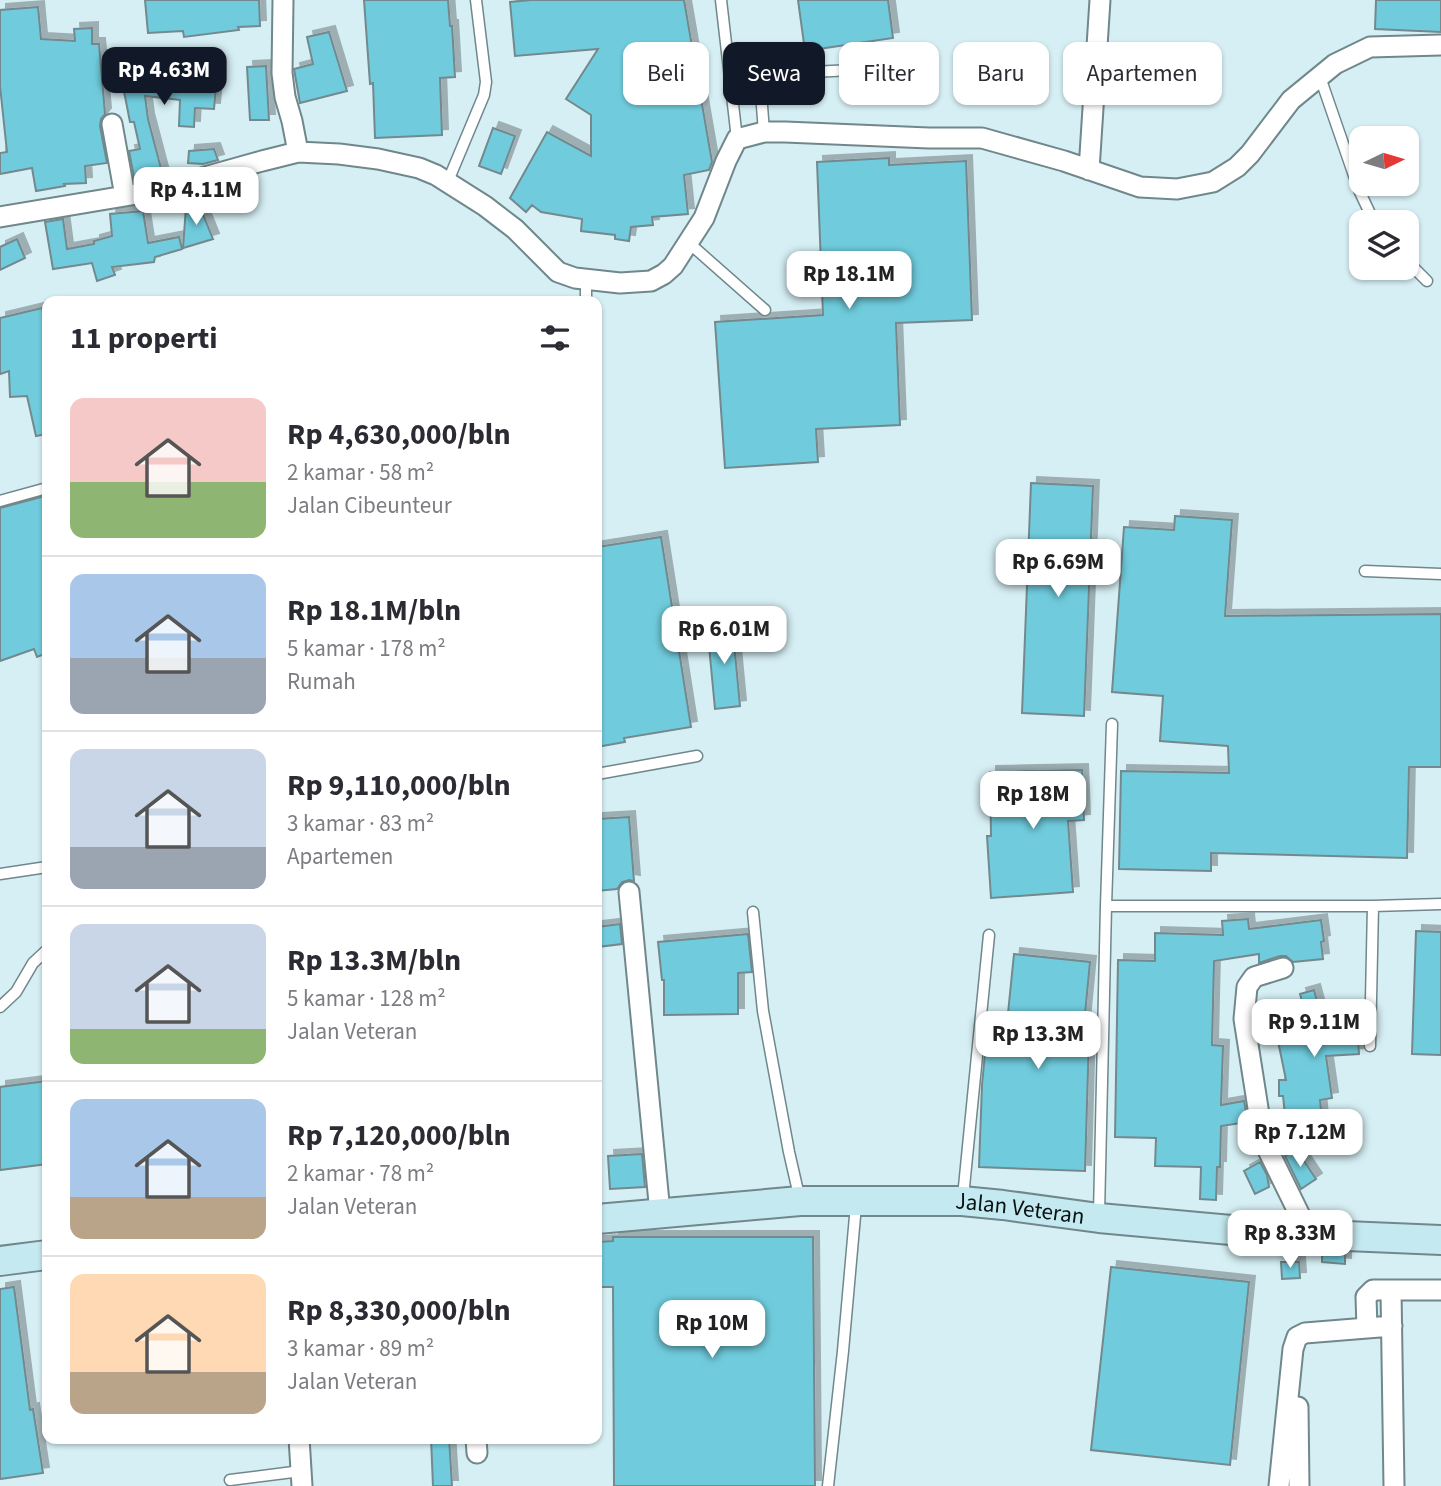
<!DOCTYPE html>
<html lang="id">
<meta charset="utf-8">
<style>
body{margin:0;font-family:"Source Sans 3",sans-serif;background:#f7f7f7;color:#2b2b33;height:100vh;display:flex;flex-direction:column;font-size:26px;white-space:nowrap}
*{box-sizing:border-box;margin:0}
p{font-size:23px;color:#7c7c81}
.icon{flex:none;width:38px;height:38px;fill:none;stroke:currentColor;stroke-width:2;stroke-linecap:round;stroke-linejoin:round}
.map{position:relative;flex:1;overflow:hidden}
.details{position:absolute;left:42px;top:296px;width:560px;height:1148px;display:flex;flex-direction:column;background:#fff;border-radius:14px;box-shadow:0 2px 5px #0004}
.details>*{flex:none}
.top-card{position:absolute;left:623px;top:42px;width:665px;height:63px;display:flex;gap:14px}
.needle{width:46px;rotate:85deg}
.tools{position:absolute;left:1349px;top:126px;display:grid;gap:14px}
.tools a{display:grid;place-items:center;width:70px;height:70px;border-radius:14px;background:#fff;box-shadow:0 2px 5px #0004;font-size:35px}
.price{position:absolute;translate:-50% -60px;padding:0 16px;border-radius:14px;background:#fff;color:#222;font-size:23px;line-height:46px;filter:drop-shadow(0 2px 4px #0008)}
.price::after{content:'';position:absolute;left:50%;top:42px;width:21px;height:16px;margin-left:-10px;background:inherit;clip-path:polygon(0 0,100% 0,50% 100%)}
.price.active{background:#111827;color:#fff}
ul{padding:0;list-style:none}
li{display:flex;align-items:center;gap:21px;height:175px;padding:0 28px}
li+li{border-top:2px solid #e1e1e2}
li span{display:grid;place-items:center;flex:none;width:196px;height:140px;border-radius:14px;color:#555}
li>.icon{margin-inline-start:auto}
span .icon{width:84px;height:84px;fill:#fffc;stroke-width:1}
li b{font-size:30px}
h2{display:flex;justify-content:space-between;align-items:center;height:84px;padding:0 28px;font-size:30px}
.pill{padding:0 24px;border-radius:14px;background:#fff;box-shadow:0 2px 5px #0004;font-size:24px;line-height:63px}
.pill.active{background:#111827;color:#fff}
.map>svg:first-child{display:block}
.building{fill:#6fccdd;stroke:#73898e;stroke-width:2;filter:url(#shadow)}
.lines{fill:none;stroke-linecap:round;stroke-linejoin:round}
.service-casing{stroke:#70878b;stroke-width:13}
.minor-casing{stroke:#70878b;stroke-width:23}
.secondary-casing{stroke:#70878b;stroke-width:32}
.service{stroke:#fff;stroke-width:10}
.minor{stroke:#fff;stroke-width:19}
.secondary{stroke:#c5e9f0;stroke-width:28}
.labels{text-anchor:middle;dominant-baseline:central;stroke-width:7;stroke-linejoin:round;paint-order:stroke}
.street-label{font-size:23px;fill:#091213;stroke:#fff}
</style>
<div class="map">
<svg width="1441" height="1486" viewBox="0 0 1441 1486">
<defs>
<filter id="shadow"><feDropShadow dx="6" dy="-6" stdDeviation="0" flood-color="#0004"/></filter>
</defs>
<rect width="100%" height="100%" fill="#d6eff4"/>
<path class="building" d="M145,0H259L260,26L238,27L239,30L184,37L183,31L148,33Z
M364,0H448L450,26H452L455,77L440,78L442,135L375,138L373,83L370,84Z
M531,0H684L712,162L709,170L684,175L688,214L652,217L653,225L631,227L629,241L615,239V235L581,231L582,219L541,212L532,205L526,212L510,198L547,132L591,156V115L566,99L598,49L515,56L510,2Z
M798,0H888L893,38L805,51Z
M1376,0H1441V32L1375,29Z
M38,7L41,39L75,41L74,29L92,28V44H99L105,114L101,119L100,126L107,163L85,166L86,183L64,184L65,186L36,191L32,168L0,174V153L7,152L0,86V10Z
M329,32L347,91L300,103L294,69L313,64L307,37Z
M184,61L215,65L213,87H216L214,109L195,108L194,127L179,126L180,100L145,96L148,119L163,176L135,182L129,151L140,149L134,122H130L119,66L142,67V76L182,80Z
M266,66L269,120H250L247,67Z
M493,128L515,136L501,174L479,166Z
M214,149L218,160L203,164L188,163L189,151Z
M889,158V165L966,161L972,320L896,323L900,425L816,429L818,462L725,468L715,322L823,315L817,162Z
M198,202L213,239L183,248L186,207Z
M143,211L148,243L179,237L182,249L155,257L154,262L112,267L115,275L97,281L92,263L53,269L45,222L63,219L67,249L94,244V241L112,236L110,214Z
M17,239L25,258L0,270V247Z
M42,308L47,329V434L36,436L27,396L10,397L9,371L0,374V318Z
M1031,483L1093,486L1084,716L1022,713Z
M45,496L47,504V653L37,657L34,649L0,661V508Z
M1175,516L1232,520L1225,616L1441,614V767H1409L1407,858L1211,853V871L1119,869L1121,771L1229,773L1228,746L1160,741L1163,696L1112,692L1124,527L1174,530Z
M661,537L691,727L624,738L625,742L597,747V547Z
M732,622L740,706L715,709L707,625Z
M1082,770L1084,820L1068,821L1073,892L991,898L987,836H991L990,772Z
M629,817L634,881L629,880L622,882L617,889L597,891V819Z
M1248,919L1249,929L1321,920L1324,941L1321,942L1323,959L1293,962L1286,956H1280L1259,963V954L1214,961L1212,1045L1223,1046L1221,1105L1244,1101L1248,1122L1221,1126L1220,1167H1217L1216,1200L1200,1199L1201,1167L1155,1166L1156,1138L1115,1137L1118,960L1155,961V933L1223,935L1222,921Z
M620,924L622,944L597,947V927Z
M1416,931L1441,932V1055L1412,1054Z
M748,934L752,972L738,973V1014L664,1015V980H662L658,942Z
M1014,954L1090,962L1083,1035H1089L1085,1171L979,1167L982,1085L987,1032L1006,1033Z
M1314,990L1320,1012L1356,1010L1359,1054L1326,1056L1332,1098L1320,1100L1322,1120L1286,1124L1283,1096H1279V1080H1286L1278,1041L1311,1035L1300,994Z
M47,1081V1164L0,1170V1087Z
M1296,1149L1316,1179L1301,1189L1285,1156Z
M642,1154L645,1187L610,1189L608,1156Z
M1260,1162L1267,1175L1269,1187L1255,1194L1244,1171Z
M613,1237H813L815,1486H614L613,1287H597V1242L613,1241Z
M1322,1252L1345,1253V1264L1322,1262Z
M1281,1262H1299L1300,1278L1282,1279Z
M1111,1267L1249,1282L1230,1465L1091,1450Z
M14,1287L30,1410L33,1409L43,1473L0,1479V1289Z
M431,1438H449L452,1486H433Z"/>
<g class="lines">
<g class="service-casing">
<path id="service" d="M721,0L737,139
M1320,77L1359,190L1374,222
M764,132L761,93L765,79L775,74L851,70
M448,181L484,95L486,82L476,0
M689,243L765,310
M1407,261L1427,281
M586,301V279
M0,501L47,488
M1365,571L1441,574
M597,774L697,756
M0,874L47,867
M1106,906H1373L1441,904
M753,912L763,1011L789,1152L800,1200
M0,1007L16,992L33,963L47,950
M1370,1046L1373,906
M963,1197L989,935
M1099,1214L1106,906L1112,724
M230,1480L301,1471
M828,1486L843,1351L856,1205"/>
</g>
<g class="minor-casing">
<path id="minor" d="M283,0L282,73L285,97L292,121L298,152
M112,124L125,196
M1089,170L1100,0
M0,217L155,191L262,161L298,152L339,154L378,159L419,168L436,175L485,206L515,229L558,272L575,278L620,283L651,281L664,274L673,266L704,218L726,161L737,139L764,132H785L929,138H982L1064,161L1140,187L1177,189L1213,182L1237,167L1250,154L1291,100L1335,64L1370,47L1441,45
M629,892L660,1213
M1283,968L1254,977L1247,987L1244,1019L1263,1140L1309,1234
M1391,1290L1394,1486
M1367,1328L1366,1297L1373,1290H1441
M1298,1407L1299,1486
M299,1438L302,1486
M476,1438L477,1453
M1279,1486L1293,1349L1297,1337L1305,1333L1392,1326"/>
</g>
<g class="secondary-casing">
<g id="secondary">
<path id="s1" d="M597,1219L800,1201H962L1003,1205L1099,1218L1253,1232L1441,1240"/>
<path d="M0,1261L47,1255"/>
</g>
</g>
<use href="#service" class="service"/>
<use href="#minor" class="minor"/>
<use href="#secondary" class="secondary"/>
</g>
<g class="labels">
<g class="street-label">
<text stroke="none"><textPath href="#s1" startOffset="424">Jalan Veteran</textPath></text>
</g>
</g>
</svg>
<div class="tools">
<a><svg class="needle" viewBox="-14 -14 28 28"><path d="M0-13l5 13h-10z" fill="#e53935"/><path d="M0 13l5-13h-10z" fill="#7c7c81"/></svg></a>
<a><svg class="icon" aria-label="layers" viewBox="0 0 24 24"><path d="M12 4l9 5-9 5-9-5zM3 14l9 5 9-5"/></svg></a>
</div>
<b class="price active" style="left:164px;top:107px">Rp 4.63M</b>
<b class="price" style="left:196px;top:227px">Rp 4.11M</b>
<b class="price" style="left:849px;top:311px">Rp 18.1M</b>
<b class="price" style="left:1058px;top:599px">Rp 6.69M</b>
<b class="price" style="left:724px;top:666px">Rp 6.01M</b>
<b class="price" style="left:1033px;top:831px">Rp 18M</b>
<b class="price" style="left:1314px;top:1059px">Rp 9.11M</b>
<b class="price" style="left:1038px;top:1071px">Rp 13.3M</b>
<b class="price" style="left:1300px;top:1169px">Rp 7.12M</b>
<b class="price" style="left:1290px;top:1270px">Rp 8.33M</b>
<b class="price" style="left:712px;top:1360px">Rp 10M</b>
<div class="top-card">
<a class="pill">Beli</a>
<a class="pill active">Sewa</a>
<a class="pill">Filter</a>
<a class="pill">Baru</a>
<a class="pill">Apartemen</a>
</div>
<section class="details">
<h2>11 properti<svg class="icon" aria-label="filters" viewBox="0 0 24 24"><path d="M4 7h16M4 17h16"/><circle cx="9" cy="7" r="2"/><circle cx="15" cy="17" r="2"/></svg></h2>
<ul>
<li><span style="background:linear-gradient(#f6c9c9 60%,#8fb573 0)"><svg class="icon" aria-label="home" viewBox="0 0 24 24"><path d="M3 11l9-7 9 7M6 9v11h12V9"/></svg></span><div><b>Rp 4,630,000/bln</b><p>2 kamar · 58 m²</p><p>Jalan Cibeunteur</p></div></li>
<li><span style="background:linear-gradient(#a9c7e8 60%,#9aa5b1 0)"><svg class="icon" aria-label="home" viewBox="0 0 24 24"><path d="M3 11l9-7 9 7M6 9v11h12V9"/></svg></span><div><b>Rp 18.1M/bln</b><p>5 kamar · 178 m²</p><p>Rumah</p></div></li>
<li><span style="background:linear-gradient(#c9d6e8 70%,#9aa5b1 0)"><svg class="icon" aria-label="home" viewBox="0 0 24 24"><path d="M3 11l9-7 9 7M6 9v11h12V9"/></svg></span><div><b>Rp 9,110,000/bln</b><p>3 kamar · 83 m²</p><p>Apartemen</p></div></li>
<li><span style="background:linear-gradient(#c9d6e8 75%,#8fb573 0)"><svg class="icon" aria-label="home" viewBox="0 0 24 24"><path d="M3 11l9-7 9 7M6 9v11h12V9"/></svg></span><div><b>Rp 13.3M/bln</b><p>5 kamar · 128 m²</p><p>Jalan Veteran</p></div></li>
<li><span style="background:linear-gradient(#a9c7e8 70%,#b9a48a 0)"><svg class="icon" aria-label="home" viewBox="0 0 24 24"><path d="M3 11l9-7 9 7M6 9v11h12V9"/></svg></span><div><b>Rp 7,120,000/bln</b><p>2 kamar · 78 m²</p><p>Jalan Veteran</p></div></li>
<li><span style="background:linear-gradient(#ffd9b3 70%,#b9a48a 0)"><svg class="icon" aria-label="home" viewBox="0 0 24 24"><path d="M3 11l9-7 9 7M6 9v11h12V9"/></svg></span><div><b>Rp 8,330,000/bln</b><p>3 kamar · 89 m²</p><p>Jalan Veteran</p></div></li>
</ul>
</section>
</div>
